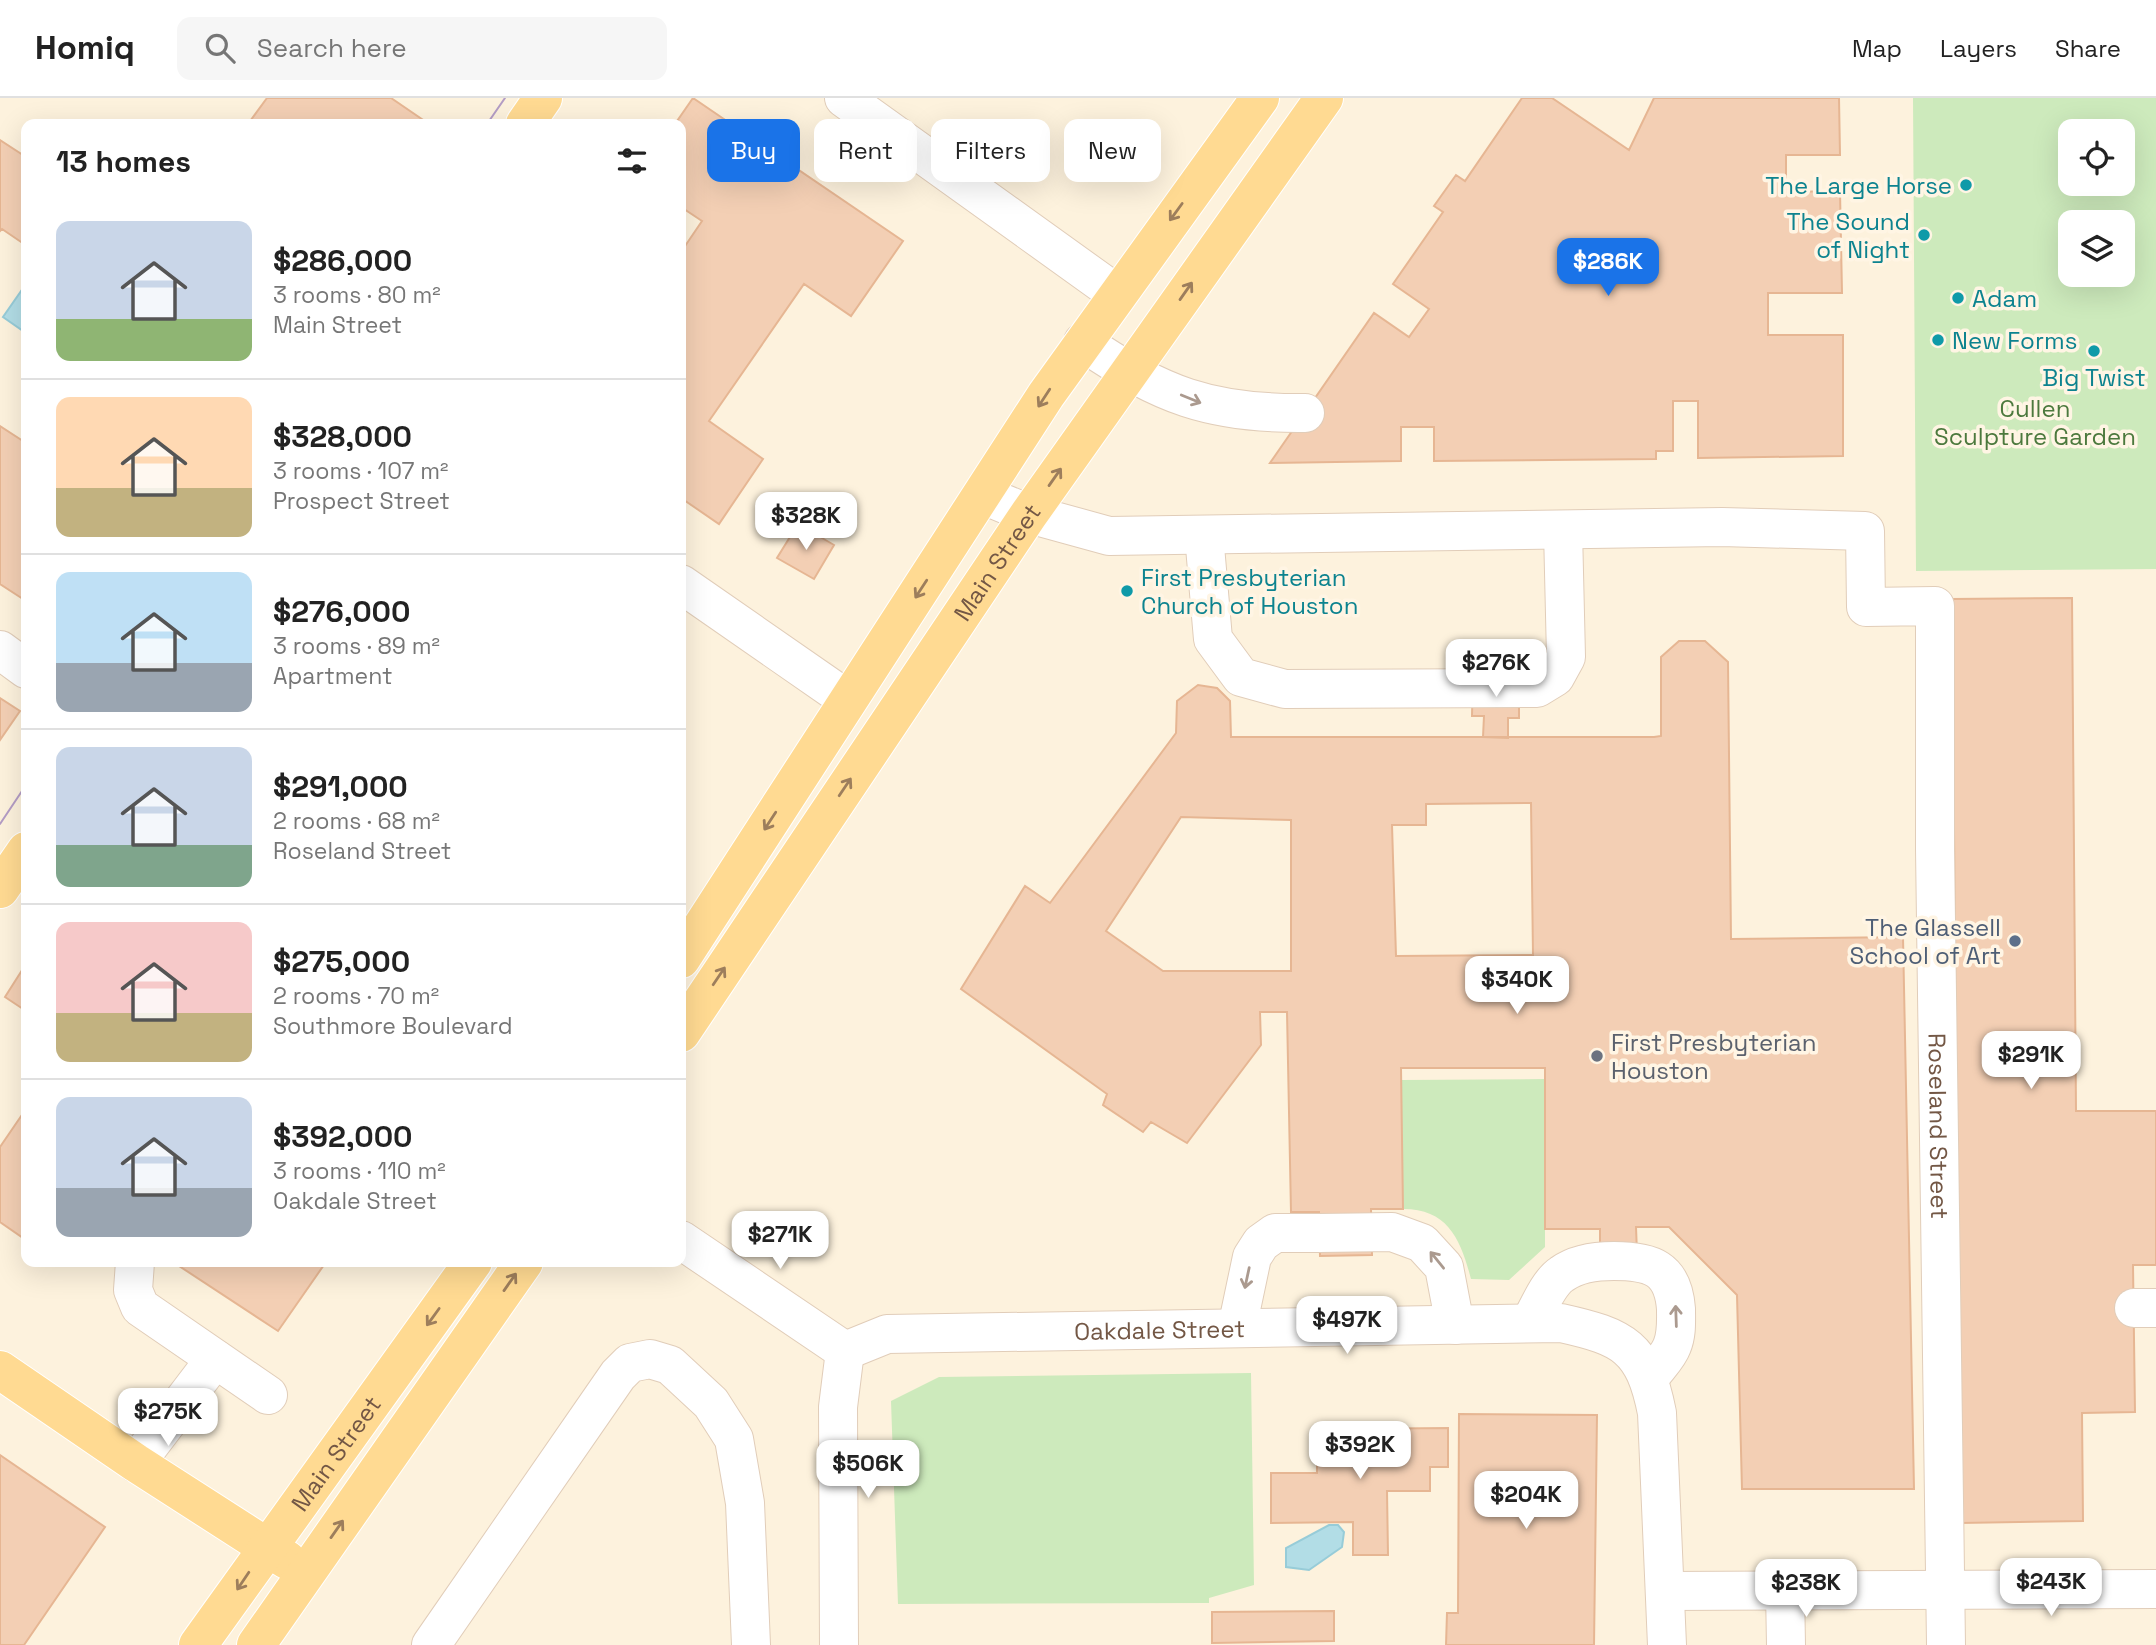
<!DOCTYPE html>
<meta charset="utf-8">
<style>
body{margin:0;font-family:"Space Grotesk",sans-serif;background:#f6f6f6;color:#222;height:100vh;display:flex;flex-direction:column;font-size:26px;white-space:nowrap}
*{box-sizing:border-box;margin:0}
p{font-size:23px;color:#767676}
.icon{flex:none;width:38px;height:38px;fill:none;stroke:currentColor;stroke-width:2;stroke-linecap:round;stroke-linejoin:round}
.map{position:relative;flex:1;overflow:hidden}
.side{position:absolute;left:21px;top:21px;width:665px;height:1148px;display:flex;flex-direction:column;background:#fff;border-radius:14px;box-shadow:0 7px 28px #0002}
.side>*{flex:none}
.guide{position:absolute;left:707px;top:21px;width:665px;height:63px;display:flex;gap:14px}
.buttons{position:absolute;left:2058px;top:21px;display:grid;gap:14px}
.buttons a{display:grid;place-items:center;width:77px;height:77px;border-radius:14px;background:#fff;box-shadow:0 7px 28px #0002;font-size:35px}
.price{position:absolute;translate:-50% -60px;padding:0 16px;border-radius:14px;background:#fff;color:#222;font-size:23px;line-height:46px;filter:drop-shadow(0 2px 4px #0008)}
.price::after{content:'';position:absolute;left:50%;top:42px;width:21px;height:16px;margin-left:-10px;background:inherit;clip-path:polygon(0 0,100% 0,50% 100%)}
.price.on{background:#1a73e8;color:#fff}
ul{padding:0;list-style:none}
li{display:flex;align-items:center;gap:21px;height:175px;padding:0 35px}
li+li{border-top:2px solid #e0e0e0}
li span{display:grid;place-items:center;flex:none;width:196px;height:140px;border-radius:14px;color:#555}
li>.icon{margin-inline-start:auto}
span .icon{width:84px;height:84px;fill:#fffc;stroke-width:1}
li b{font-size:30px}
h2{display:flex;justify-content:space-between;align-items:center;height:84px;padding:0 35px;font-size:30px}
.chip{padding:0 24px;border-radius:14px;background:#fff;box-shadow:0 7px 28px #0002;font-size:24px;line-height:63px}
.chip.on{background:#1a73e8;color:#fff}
header{display:flex;align-items:center;gap:42px;box-sizing:border-box;height:98px;padding:0 35px;background:#fff;border-bottom:2px solid #e0e0e0}
header strong{font-size:33px}
nav{display:flex;gap:38px;margin-inline-start:auto;font-size:24px}
.search{width:490px;height:63px;background:#f6f6f6;display:flex;align-items:center;gap:18px;box-sizing:border-box;padding:0 24px;border-radius:14px;color:#767676;font-size:26px}
.map>svg:first-child{display:block}
.green{fill:#cdeabc;fill-rule:evenodd}
.water{fill:#b2dde6;stroke:#97ccd8;stroke-width:2}
.building{fill:#f3cfb4;stroke:#e6b693;stroke-width:2;fill-rule:evenodd}
.lines{fill:none;stroke-linecap:round;stroke-linejoin:round}
.minor-casing{stroke:#e1cdb9;stroke-width:40}
.major-casing{stroke:#fff;stroke-width:40}
.minor{stroke:#fff;stroke-width:38}
.major{stroke:#ffda92;stroke-width:38}
.tram{stroke:#b49dc5;stroke-width:2}
.oneway{stroke:#9d7e5c}
.oneway2{stroke:#ab9a8f}
.culture-dot{fill:#0f9aa8;stroke:#fff5e4;stroke-width:2.5}
.service-dot{fill:#5c6f8a;stroke:#fff5e4;stroke-width:2.5}
.worship-dot{fill:#6b7280;stroke:#fff5e4;stroke-width:2.5}
.labels{text-anchor:middle;dominant-baseline:central;stroke-width:7;stroke-linejoin:round;paint-order:stroke}
.culture-label{font-size:24px;fill:#0d838f;stroke:#fff5e4;text-anchor:start}
.park-label{font-size:24px;fill:#4c793d;stroke:#fff5e4}
.street-label{font-size:24px;fill:#735745;stroke:#fff5e4}
.service-label{font-size:24px;fill:#4e5e75;stroke:#fff5e4;text-anchor:end}
.worship-label{font-size:24px;fill:#5b616d;stroke:#fff5e4;text-anchor:start}
</style>
<header>
<strong>Homiq</strong>
<div class="search"><svg class="icon" aria-label="search" viewBox="0 0 24 24"><circle cx="10" cy="10" r="6"/><path d="M15 15l6 6"/></svg>Search here</div>
<nav><a>Map</a><a>Layers</a><a>Share</a></nav>
</header>
<div class="map">
<svg width="2156" height="1547" viewBox="0 0 2156 1547">
<rect width="100%" height="100%" fill="#fdf2dd"/>
<path class="green" d="M1913,0H2156V471L1916,473ZM2123,33V86H2070V33ZM2123,124V177H2070V124Z
M1545,981V1149L1509,1182L1471,1181C1461,1143 1449,1111 1403,1111L1401,982Z
M1251,1275L1254,1487L1209,1500V1505L898,1506L891,1303L939,1279Z"/>
<path class="water" d="M26,186V235L3,219Z
M1329,1427H1338L1344,1434L1342,1449L1309,1472L1286,1469V1450Z"/>
<path class="building" d="M267,0H391L429,26H248Z
M693,0L903,143L851,218L804,186L709,323L763,361L719,426L681,400V154L702,123L681,109V26H675Z
M1522,0H1552L1629,52L1654,0H1839L1840,57H1786V94L1840,93L1842,195H1768V237H1843V358L1698,360V303H1673V353H1656V361L1434,363V329H1401V363L1270,365L1374,215L1409,239L1429,211L1393,186L1443,114L1434,108L1456,77L1465,83Z
M0,42L26,59L24,146L2,131L0,133Z
M0,328L26,345V503L0,486Z
M798,426L834,447L814,481L777,460Z
M2072,500L2076,1013H2156V1167H2133L2135,1314L2082,1315L2083,1423L1960,1425L1952,501Z
M1679,543H1705L1728,564L1731,841L1903,839L1914,1391H1742L1737,1197L1669,1129H1636L1637,1155H1600V1131H1545V970H1401L1403,1111H1371L1372,1157L1320,1158L1319,1114H1291L1287,914H1260L1261,947L1187,1045L1151,1024L1143,1034L1103,1007L1107,996L961,891L1025,788L1050,805L1176,635L1177,603L1198,587L1217,590L1230,603L1231,639H1654L1661,638V559ZM1531,705L1533,857L1396,858L1392,727H1426V706ZM1181,719L1291,722V873H1163L1106,833Z
M1473,570L1519,571V620H1508V640L1483,639L1484,618H1472Z
M0,600L20,613L0,642Z
M26,866V913L5,899Z
M26,1011V1142L0,1124V1049Z
M173,1164H326L278,1233Z
M1459,1316L1597,1317L1594,1547H1446L1447,1515H1458Z
M1448,1330V1369H1430V1393H1387L1388,1457H1353V1424L1271,1425V1375H1317V1337H1343V1331Z
M0,1357L105,1429L24,1547H0Z
M1334,1513V1543L1212,1545V1514Z"/>
<g class="lines">
<g class="minor-casing">
<g id="minor">
<path d="M844,0L1117,196"/>
<path d="M1083,244C1159,297 1211,316 1305,315"/>
<path id="s1" d="M983,397L1029,416L1109,438L1722,429L1865,433L1866,509L1935,508V751L1946,1547"/>
<path d="M1204,437L1213,541L1241,579L1285,591L1537,590L1555,579L1566,559L1563,432"/>
<path d="M681,486L848,602"/>
<path d="M0,552L26,571"/>
<path d="M681,1142L845,1253"/>
<path d="M135,1164L133,1192L140,1209L268,1297"/>
<path d="M2134,1210H2156"/>
<path d="M1530,1225C1538,1211 1548,1185 1562,1176C1577,1165 1596,1163 1614,1163C1651,1163 1673,1170 1676,1211C1676,1224 1677,1236 1672,1248C1668,1259 1657,1269 1650,1279"/>
<path d="M1237,1230L1252,1159L1261,1145L1275,1135H1319L1392,1134L1422,1145L1444,1169L1455,1227"/>
<path id="s2" d="M845,1253L887,1236L1561,1225C1624,1239 1644,1249 1657,1315L1667,1547"/>
<path d="M136,1365L215,1261"/>
<path d="M1785,1492L1786,1547"/>
<path d="M1666,1493L2156,1491"/>
<path d="M431,1547L618,1277L630,1265L650,1261L670,1267L711,1305L734,1341L745,1405L751,1547"/>
<path d="M839,1547L838,1309L845,1253"/>
</g>
</g>
<g class="major-casing">
<g id="major">
<path d="M525,26L543,0"/>
<path d="M0,791L26,753"/>
<path d="M681,861L1046,297L1260,0"/>
<path id="s3" d="M681,935L1029,416L1324,0"/>
<path d="M0,1272L136,1365L287,1462"/>
<path id="s4" d="M198,1547L473,1164"/>
<path d="M256,1547L524,1164"/>
</g>
</g>
<use href="#minor" class="minor"/>
<use href="#major" class="major"/>
<path class="tram" d="M487,26L505,0
M0,726L26,687"/>
</g>
<defs><path id="oneway-shaft" d="M-6 0H5M1.5-3L5.5 0L1.5 3" fill="none" stroke-width="1.6" stroke-linecap="round" stroke-linejoin="round" transform="scale(1.75)"/></defs>
<g class="oneway">
<use href="#oneway-shaft" transform="translate(1176 114) rotate(126)"/>
<use href="#oneway-shaft" transform="translate(1186 193) rotate(-55)"/>
<use href="#oneway-shaft" transform="translate(1044 300) rotate(123)"/>
<use href="#oneway-shaft" transform="translate(1055 379) rotate(-55)"/>
<use href="#oneway-shaft" transform="translate(921 491) rotate(123)"/>
<use href="#oneway-shaft" transform="translate(845 689) rotate(-56)"/>
<use href="#oneway-shaft" transform="translate(770 723) rotate(123)"/>
<use href="#oneway-shaft" transform="translate(719 878) rotate(-56)"/>
<use href="#oneway-shaft" transform="translate(510 1184) rotate(-55)"/>
<use href="#oneway-shaft" transform="translate(433 1219) rotate(126)"/>
<use href="#oneway-shaft" transform="translate(337 1431) rotate(-55)"/>
<use href="#oneway-shaft" transform="translate(243 1483) rotate(124)"/>
</g>
<g class="oneway2">
<use href="#oneway-shaft" transform="translate(1191 301) rotate(22)"/>
<use href="#oneway-shaft" transform="translate(1437 1162) rotate(-129)"/>
<use href="#oneway-shaft" transform="translate(1247 1180) rotate(102)"/>
<use href="#oneway-shaft" transform="translate(1676 1218) rotate(-92)"/>
</g>
<g class="culture-dot">
<circle cx="1966" cy="87" r="7"/>
<circle cx="1924" cy="137" r="7"/>
<circle cx="1958" cy="200" r="7"/>
<circle cx="1938" cy="242" r="7"/>
<circle cx="2094" cy="253" r="7"/>
<circle cx="1127" cy="493" r="7"/>
</g>
<circle class="service-dot" cx="2015" cy="843" r="7"/>
<circle class="worship-dot" cx="1597" cy="958" r="7"/>
<g class="labels">
<g class="culture-label">
<text x="1952" y="87" text-anchor="end">The Large Horse</text>
<text x="1910" y="123" text-anchor="end">The Sound<tspan x="1910" dy="28">of Night</tspan></text>
<text x="1972" y="200">Adam</text>
<text x="1952" y="242">New Forms</text>
<text x="2094" y="279" text-anchor="middle">Big Twist</text>
<text x="1141" y="479">First Presbyterian<tspan x="1141" dy="28">Church of Houston</tspan></text>
</g>
<g class="park-label">
<text x="2035" y="310">Cullen<tspan x="2035" dy="28">Sculpture Garden</tspan></text>
</g>
<g class="street-label">
<text stroke="none"><textPath href="#s3" startOffset="567">Main Street</textPath></text>
<text stroke="none"><textPath href="#s1" startOffset="1554">Roseland Street</textPath></text>
<text stroke="none"><textPath href="#s2" startOffset="318">Oakdale Street</textPath></text>
<text stroke="none"><textPath href="#s4" startOffset="236">Main Street</textPath></text>
</g>
<g class="service-label">
<text x="2001" y="829">The Glassell<tspan x="2001" dy="28">School of Art</tspan></text>
</g>
<g class="worship-label">
<text x="1611" y="944">First Presbyterian<tspan x="1611" dy="28">Houston</tspan></text>
</g>
</g>
</svg>
<div class="buttons">
<a><svg class="icon" aria-label="locate" viewBox="0 0 24 24"><circle cx="12" cy="12" r="6"/><path d="M12 2v4M12 18v4M2 12h4M18 12h4"/></svg></a>
<a><svg class="icon" aria-label="layers" viewBox="0 0 24 24"><path d="M12 4l9 5-9 5-9-5zM3 14l9 5 9-5"/></svg></a>
</div>
<b class="price on" style="left:1608px;top:200px">$286K</b>
<b class="price" style="left:806px;top:454px">$328K</b>
<b class="price" style="left:1496px;top:601px">$276K</b>
<b class="price" style="left:1517px;top:918px">$340K</b>
<b class="price" style="left:2031px;top:993px">$291K</b>
<b class="price" style="left:780px;top:1173px">$271K</b>
<b class="price" style="left:1347px;top:1258px">$497K</b>
<b class="price" style="left:168px;top:1350px">$275K</b>
<b class="price" style="left:1360px;top:1383px">$392K</b>
<b class="price" style="left:868px;top:1402px">$506K</b>
<b class="price" style="left:1526px;top:1433px">$204K</b>
<b class="price" style="left:2051px;top:1520px">$243K</b>
<b class="price" style="left:1806px;top:1521px">$238K</b>
<div class="guide">
<a class="chip on">Buy</a>
<a class="chip">Rent</a>
<a class="chip">Filters</a>
<a class="chip">New</a>
</div>
<section class="side">
<h2>13 homes<svg class="icon" aria-label="filters" viewBox="0 0 24 24"><path d="M4 7h16M4 17h16"/><circle cx="9" cy="7" r="2"/><circle cx="15" cy="17" r="2"/></svg></h2>
<ul>
<li><span style="background:linear-gradient(#c9d6e8 70%,#8fb573 0)"><svg class="icon" aria-label="home" viewBox="0 0 24 24"><path d="M3 11l9-7 9 7M6 9v11h12V9"/></svg></span><div><b>$286,000</b><p>3 rooms · 80 m²</p><p>Main Street</p></div></li>
<li><span style="background:linear-gradient(#ffd9b3 65%,#c2b280 0)"><svg class="icon" aria-label="home" viewBox="0 0 24 24"><path d="M3 11l9-7 9 7M6 9v11h12V9"/></svg></span><div><b>$328,000</b><p>3 rooms · 107 m²</p><p>Prospect Street</p></div></li>
<li><span style="background:linear-gradient(#bfe0f5 65%,#9aa5b1 0)"><svg class="icon" aria-label="home" viewBox="0 0 24 24"><path d="M3 11l9-7 9 7M6 9v11h12V9"/></svg></span><div><b>$276,000</b><p>3 rooms · 89 m²</p><p>Apartment</p></div></li>
<li><span style="background:linear-gradient(#c9d6e8 70%,#7fa58c 0)"><svg class="icon" aria-label="home" viewBox="0 0 24 24"><path d="M3 11l9-7 9 7M6 9v11h12V9"/></svg></span><div><b>$291,000</b><p>2 rooms · 68 m²</p><p>Roseland Street</p></div></li>
<li><span style="background:linear-gradient(#f6c9c9 65%,#c2b280 0)"><svg class="icon" aria-label="home" viewBox="0 0 24 24"><path d="M3 11l9-7 9 7M6 9v11h12V9"/></svg></span><div><b>$275,000</b><p>2 rooms · 70 m²</p><p>Southmore Boulevard</p></div></li>
<li><span style="background:linear-gradient(#c9d6e8 65%,#9aa5b1 0)"><svg class="icon" aria-label="home" viewBox="0 0 24 24"><path d="M3 11l9-7 9 7M6 9v11h12V9"/></svg></span><div><b>$392,000</b><p>3 rooms · 110 m²</p><p>Oakdale Street</p></div></li>
</ul>
</section>
</div>
